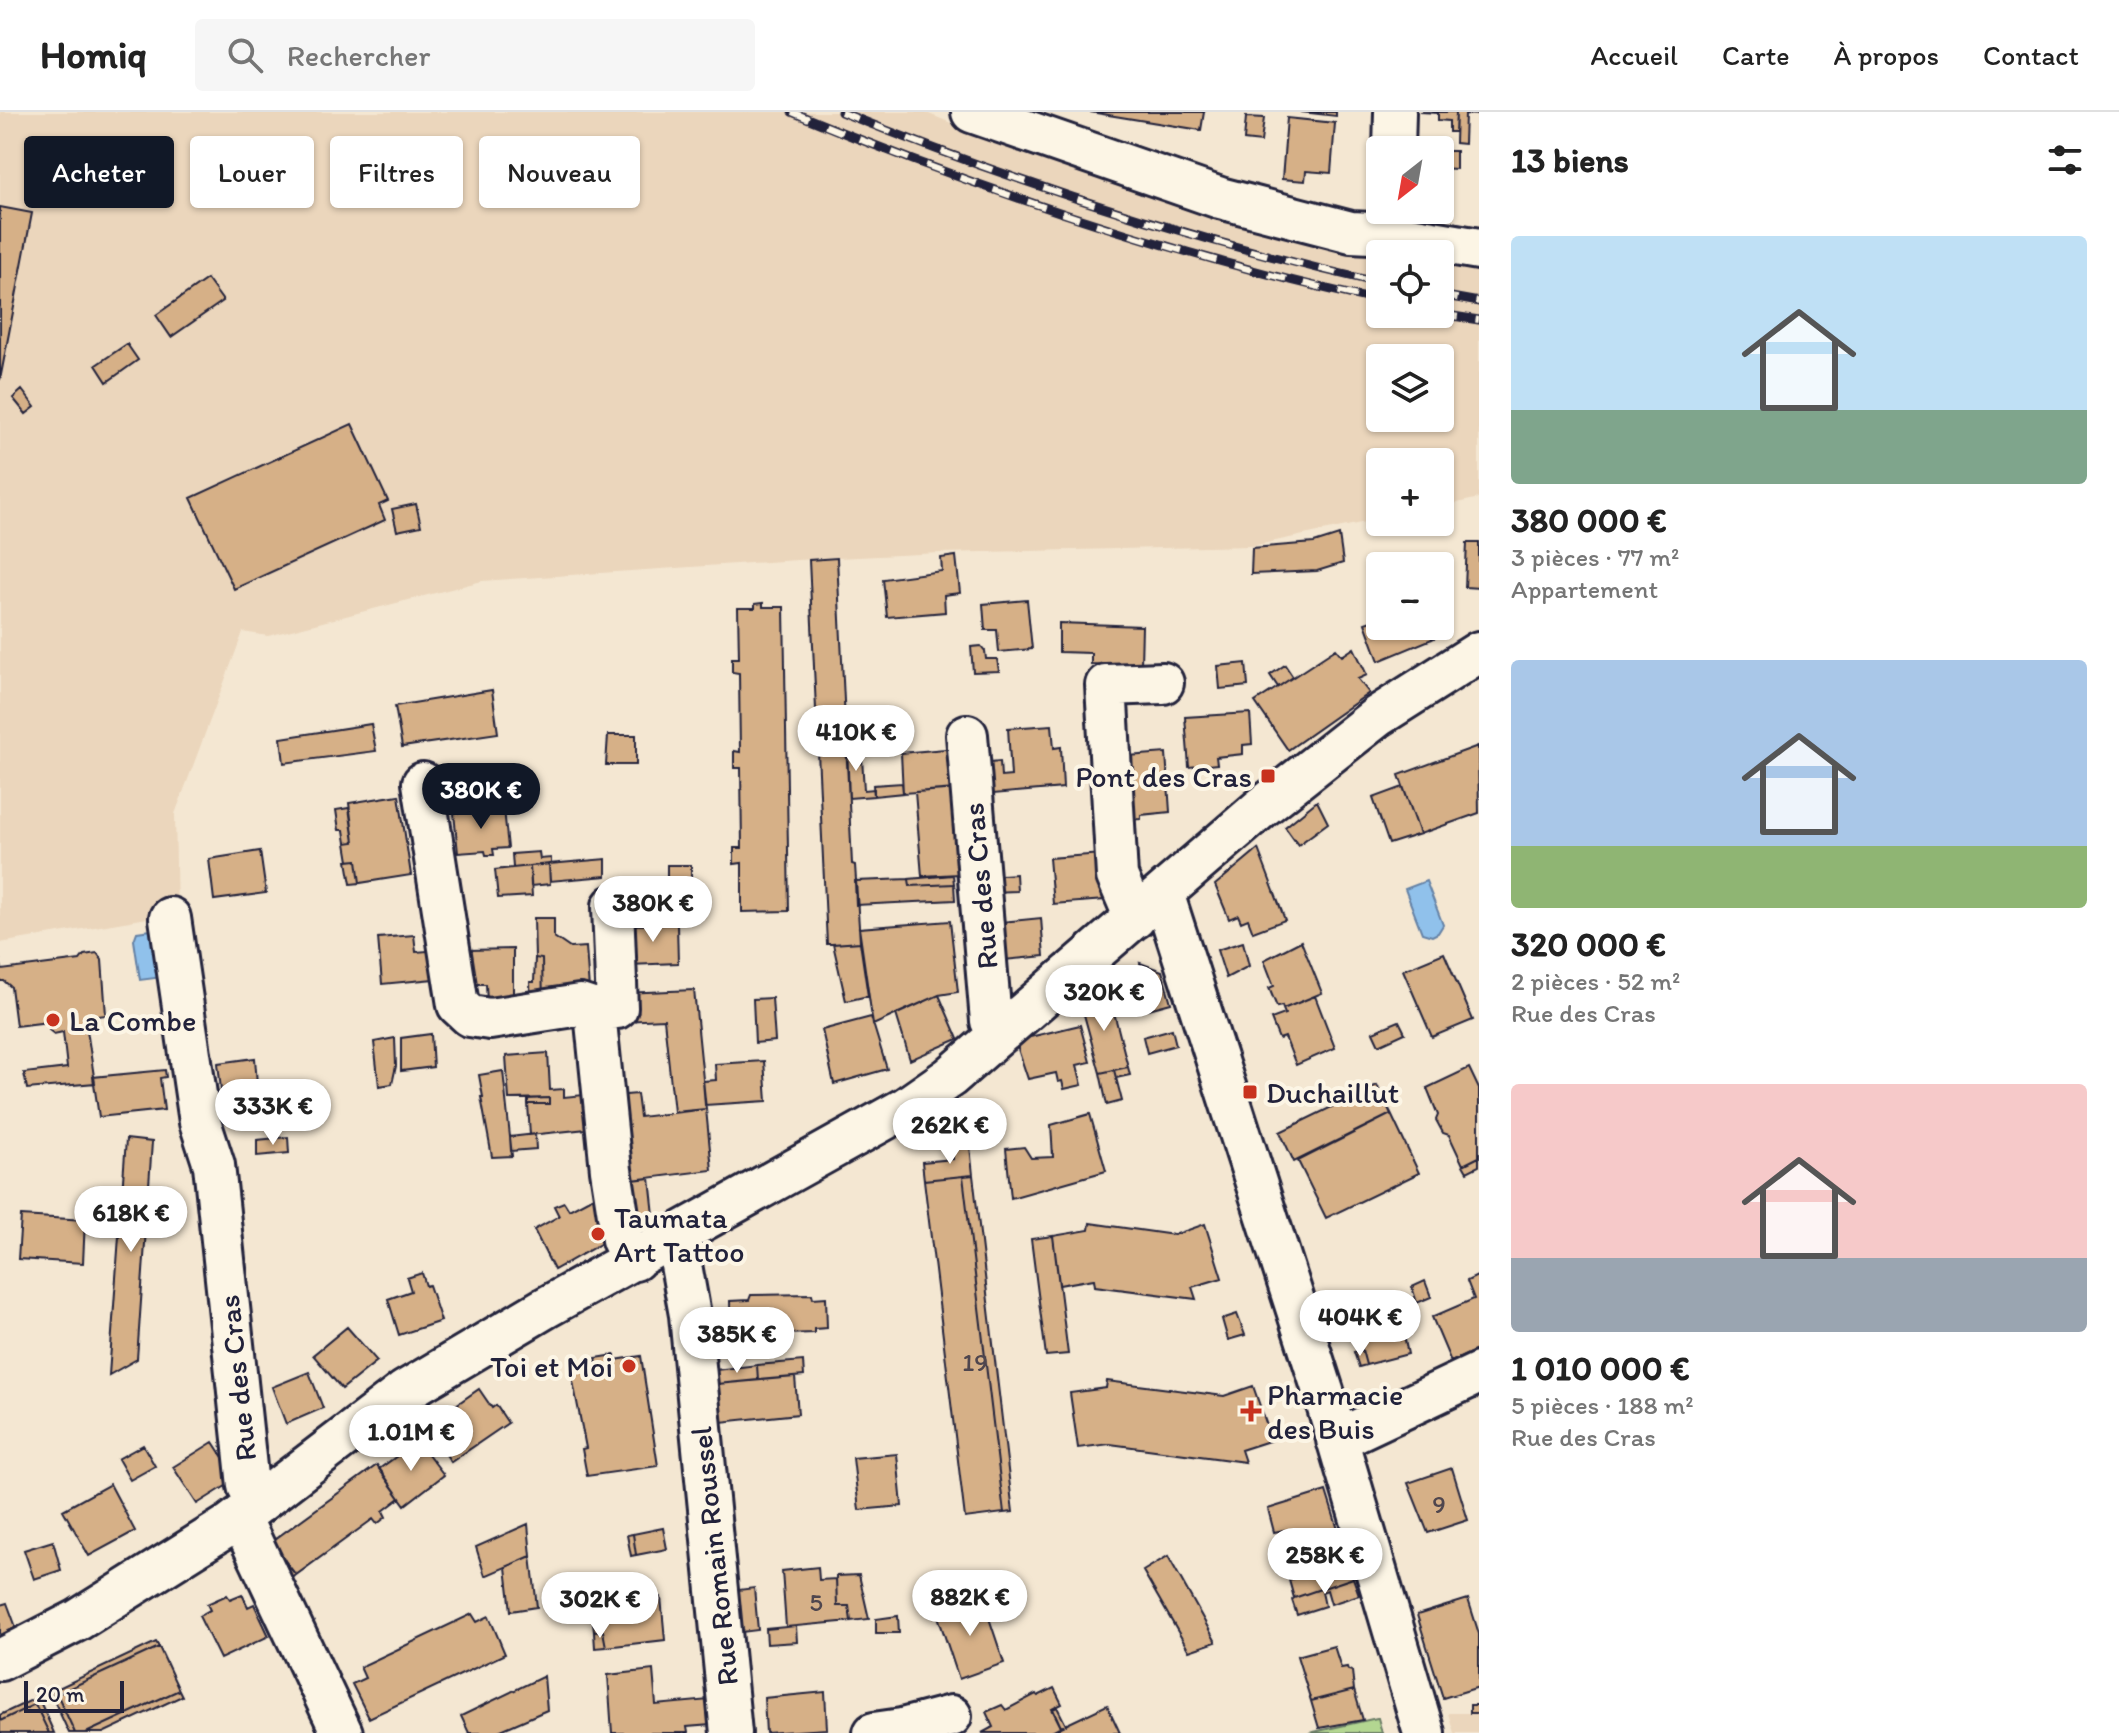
<!DOCTYPE html>
<html lang="fr">
<meta charset="utf-8">
<style>
body{margin:0;font-family:Itim,sans-serif;background:#f6f6f6;color:#222;height:100vh;display:flex;flex-direction:column;font-size:30px;white-space:nowrap}
*{box-sizing:border-box;margin:0}
p{font-size:26px;color:#767676}
.icon{flex:none;width:44px;height:44px;fill:none;stroke:currentColor;stroke-width:2;stroke-linecap:round;stroke-linejoin:round}
.map{position:relative;flex:1;overflow:hidden}
.side{display:flex;flex-direction:column;background:#fff;width:640px}
.side>*{flex:none}
.banner{position:absolute;left:24px;top:24px;width:760px;height:72px;display:flex;gap:16px}
.needle{width:52px;rotate:211deg}
.fabs{position:absolute;left:1366px;top:24px;display:grid;gap:16px}
.fabs a{display:grid;place-items:center;width:88px;height:88px;border-radius:8px;background:#fff;box-shadow:0 2px 6px #0004;font-size:40px}
.scale{position:absolute;left:24px;bottom:20px;width:100px;box-sizing:border-box;padding-left:8px;border:4px solid #22223b;border-top:0;font-size:22px;line-height:28px;white-space:nowrap;color:#22223b;-webkit-text-stroke:6px #fcf5e5;paint-order:stroke}
.price{position:absolute;translate:-50% -68px;padding:0 18px;border-radius:28px;background:#fff;color:#222;font-size:26px;line-height:52px;filter:drop-shadow(0 2px 4px #0008)}
.price::after{content:'';position:absolute;left:50%;top:48px;width:24px;height:18px;margin-left:-12px;background:inherit;clip-path:polygon(0 0,100% 0,50% 100%)}
.price.selected{background:#111827;color:#fff}
ul{padding:0;list-style:none}
li{display:grid;align-content:center;gap:16px;height:424px;padding:0 32px}
li span{display:grid;place-items:center;height:248px;border-radius:8px;color:#555}
li>.icon{margin-inline-start:auto}
span .icon{width:144px;height:144px;fill:#fffc;stroke-width:1}
li b{font-size:34px}
h2{display:flex;justify-content:space-between;align-items:center;height:96px;padding:0 32px;font-size:34px}
.pill{padding:0 28px;border-radius:8px;background:#fff;box-shadow:0 2px 6px #0004;font-size:28px;line-height:72px}
.pill.selected{background:#111827;color:#fff}
header{display:flex;align-items:center;gap:48px;box-sizing:border-box;height:112px;padding:0 40px;background:#fff;border-bottom:2px solid #e0e0e0}
header strong{font-size:38px}
nav{display:flex;gap:44px;margin-inline-start:auto;font-size:28px}
.search{width:560px;height:72px;background:#f6f6f6;display:flex;align-items:center;gap:20px;box-sizing:border-box;padding:0 28px;border-radius:8px;color:#767676;font-size:30px}
main{display:flex;flex:1;min-height:0}
.map>svg:first-child{display:block}
.built{fill:#ebd6bc;fill-rule:evenodd}
.green{fill:#b3d691;stroke:#6a7c66;stroke-width:2}
.water{fill:#90c1eb;stroke:#6481a5;stroke-width:2}
.building{fill:#d6b087;stroke:#22223b;stroke-width:2}
.lines{fill:none;stroke-linecap:round;stroke-linejoin:round}
.minor-casing{stroke:#22223b;stroke-width:46}
.minor{stroke:#fcf5e5;stroke-width:40}
.rail-casing{stroke:#22223b;stroke-width:9}
.rail{stroke:#fcf5e5;stroke-width:6;stroke-dasharray:18;stroke-linecap:butt}
.poi-dot{fill:#c8321e;stroke:#fcf5e5;stroke-width:3}
.labels{text-anchor:middle;dominant-baseline:central;stroke-width:8;stroke-linejoin:round;paint-order:stroke}
.number-label{font-size:26px;fill:#4f464e}
.poi-label{font-size:30px;fill:#22223b;stroke:#fcf5e5;text-anchor:start}
.street-label{font-size:30px;fill:#22223b;stroke:#fcf5e5}
</style>
<header>
<strong>Homiq</strong>
<div class="search"><svg class="icon" aria-label="search" viewBox="0 0 24 24"><circle cx="10" cy="10" r="6"/><path d="M15 15l6 6"/></svg>Rechercher</div>
<nav><a>Accueil</a><a>Carte</a><a>À propos</a><a>Contact</a></nav>
</header>
<main>
<div class="map">
<svg width="1479" height="1621" viewBox="0 0 1479 1621">
<rect width="100%" height="100%" fill="#f4e7d2"/>
<filter id="ink" filterUnits="userSpaceOnUse"><feTurbulence type="fractalNoise" baseFrequency=".0125" numOctaves="2"/><feDisplacementMap in="SourceGraphic" scale="16" xChannelSelector="R" yChannelSelector="G"/><feConvolveMatrix kernelMatrix="1 2 1 2 8 2 1 2 1" color-interpolation-filters="sRGB"/></filter>
<g filter="url(#ink)">
<path class="built" d="M0,0H924L966,17L1407,142H1380V202H1440V148L1479,156V386L1440,395V350H1380V407L1252,434L940,441L797,448L482,469L268,524L243,520L175,702L177,801L0,831ZM1380,246H1440V306H1380Z
M1448,1601H1479V1621H1454Z"/>
<path class="green" d="M1378,1606L1382,1621H1309L1377,1606Z"/>
<path class="water" d="M1426,769L1443,813L1438,821L1432,824L1422,821L1405,777Z
M151,818L157,824L163,865L140,868L134,828L137,820Z"/>
<path class="building" d="M1090,0H1204L1201,18Z
M1301,0H1336V4Z
M1420,0H1456L1455,20H1449V9L1438,8V1Z
M1456,0H1479V3L1465,2L1464,32L1455,31Z
M1246,5L1264,6L1261,30L1244,28Z
M1287,6L1335,11L1331,61L1306,59L1305,69L1282,67Z
M1440,39H1456V57L1440,56Z
M0,95L32,101L0,268Z
M207,167L223,189L171,225L156,203Z
M127,232L138,248L107,270L96,253Z
M22,278L35,295L26,302L13,286Z
M352,312L388,389L379,393L385,408L234,477L191,386Z
M416,392L421,414L397,419L392,397Z
M1339,423L1343,451L1317,459L1251,462L1252,436L1314,431Z
M1467,431H1479V476L1465,475Z
M956,444L960,481L944,483L945,500L887,505L883,467L942,459L941,446Z
M837,446L852,752L855,753L860,830L833,832H827L809,448Z
M1027,488L1032,537L999,540L997,518H985L983,492Z
M763,491V495H784L789,799L742,800V751L734,752V736H742L741,656H734V639L740,640L739,561L732,560V546H739L738,496H755V492Z
M1380,506V514H1428L1432,527L1379,549L1365,511Z
M1059,511L1142,514L1141,553L1091,552V541L1059,540Z
M1428,514H1437L1436,525L1432,527Z
M981,534L985,539L986,547H997L999,559L973,560L971,535Z
M1354,536L1367,563L1358,567L1369,581L1288,638L1255,590L1336,537L1342,544Z
M1246,551L1248,574L1220,577L1218,554Z
M1285,553L1293,565L1278,575L1270,563Z
M492,578L498,621L402,635L395,594Z
M1250,601L1252,632L1243,633V642L1216,645L1217,652L1189,655L1185,605Z
M371,612L376,639L284,651L281,626Z
M1052,613L1054,636L1061,635L1063,676L982,683L979,651L1000,649L1001,665L1011,664L1008,616Z
M608,623H636V653H606Z
M847,630H858L860,647L862,646L864,678L874,677V684L849,686Z
M1478,634L1479,701L1420,722L1399,663Z
M956,636L959,677L903,681L901,641Z
M1166,641L1170,700L1141,703V707L1122,708L1128,644Z
M902,671L903,681L874,684L873,673Z
M1403,675L1420,722L1389,732L1373,686Z
M955,677L959,762L922,764L915,680Z
M399,683L411,763L360,771L357,748L349,749L346,731L354,730L349,691Z
M1317,689L1328,711L1298,733L1285,715Z
M349,696L354,730L346,731L344,718H339L336,698Z
M504,697L508,736L493,737L494,743H486L485,739L458,741L454,701Z
M1258,737L1285,808L1253,820L1248,807L1241,810L1238,803L1229,807L1215,773Z
M260,739L266,781L214,788L209,747Z
M539,740L540,747L551,746V752L513,756L512,742Z
M1102,742L1105,788L1053,792L1049,746Z
M606,747V764L550,769L549,752Z
M357,748L360,771L351,772L347,749Z
M549,752L550,772L531,774L530,754Z
M667,753H691V767L667,766Z
M530,754L532,784L498,786L495,758Z
M1016,762L1017,779L989,780L987,764Z
M953,763L954,772L910,774L909,767Z
M909,767L910,774L954,772L955,788L856,793L855,769Z
M534,806H554V825L570,836L586,835L589,878L543,891L542,847L535,846Z
M1041,806L1044,844L994,849L991,811Z
M950,809L958,880L939,883L873,913L859,816Z
M677,812L678,851L629,853L628,813Z
M414,823L416,840L440,838L444,866L382,872L378,826Z
M1301,829L1322,881L1283,897L1282,894L1277,895L1269,876L1274,874L1264,848Z
M860,830L868,884L846,889L833,832Z
M1243,830L1249,854L1226,866L1217,838Z
M513,837V891H487L486,872H468V838Z
M97,841L102,848L106,903L90,905L92,918H87L95,971L27,977L24,961L67,956L63,920L54,922L49,918V910L16,914L11,875L4,869H0V847L2,858L80,848L84,843Z
M1444,841L1473,908L1432,925L1403,858Z
M535,846L542,847L543,891L531,894L530,870H534Z
M1140,851L1162,859L1171,891L1141,899L1135,881L1147,878Z
M694,878L706,997L674,1000L664,907L623,909V881Z
M1109,881L1128,955L1100,961L1080,888Z
M939,883L958,927L910,948L896,902Z
M1315,884L1335,936L1296,953L1285,925L1279,927L1271,907L1285,902L1283,897Z
M772,886L775,929L755,931L753,887Z
M871,905L887,957L834,972L822,918Z
M1399,909L1405,921L1379,933L1373,920Z
M1080,913L1090,950L1077,953L1082,973L1064,977L1062,969L1058,970L1056,961L1028,967L1017,934L1026,926Z
M1172,917L1176,933L1147,941L1143,925Z
M431,922L433,955L401,959V926Z
M395,926L396,954L392,972L379,974L374,930Z
M548,941L550,978L564,977V985L594,982L596,1016L530,1023L528,992H549V986L509,987L506,944Z
M255,946L258,985L244,987L246,1001L224,1004L218,951Z
M764,949L767,989L705,993L703,969L716,968L715,952Z
M1128,955L1130,963L1116,966L1114,958Z
M1469,956L1479,977V1045L1463,1053L1449,1023L1443,1021L1436,1008L1438,1003L1427,976Z
M165,958L166,965L160,966L164,998L99,1005L93,965Z
M1114,958L1122,989L1107,993L1100,961Z
M503,959L512,1044L492,1045L481,985H483L479,963Z
M1377,973L1391,1002L1294,1050L1280,1020Z
M637,982L640,1005L706,997L712,1058L624,1069L614,984Z
M549,986V992H528V987Z
M1090,1002L1106,1059L1011,1086L1006,1037L1024,1035L1031,1046L1053,1045L1051,1013Z
M1391,1002L1419,1061L1326,1106L1298,1049Z
M535,1022L536,1037L511,1039L510,1025Z
M288,1025L289,1041L257,1044V1028Z
M126,1027L152,1030L137,1247L109,1263Z
M970,1034L973,1063L924,1068L922,1050L953,1047V1036Z
M1479,1045V1054L1467,1060L1463,1053Z
M973,1063L1013,1400L1004,1401L963,1064Z
M963,1064L1004,1401L965,1406L924,1068Z
M650,1066L654,1103L631,1114L624,1069Z
M597,1083L614,1124L554,1158L534,1118L559,1104L554,1094L564,1090L569,1098Z
M21,1104L85,1108L83,1151L18,1147Z
M1090,1111L1174,1123L1205,1112L1222,1166L1192,1175L1196,1187L1095,1174L1094,1167L1059,1173L1053,1124L1089,1118Z
M1053,1124L1068,1242L1046,1244L1031,1127Z
M422,1161L426,1174L429,1173L441,1209L399,1223L388,1187L411,1179L407,1166Z
M1479,1163V1237L1451,1250L1432,1205L1474,1187L1467,1169Z
M1425,1169L1431,1185L1417,1191L1412,1175Z
M812,1182L813,1186L826,1185L827,1216L814,1217V1221L754,1223L751,1221H731L730,1189L749,1188L751,1183Z
M1383,1185L1392,1221L1403,1219L1408,1242L1366,1253L1356,1215L1352,1214L1347,1196Z
M1237,1202L1245,1223L1228,1228L1222,1207Z
M347,1215L377,1249L342,1277L313,1243Z
M1362,1238L1366,1253L1359,1255L1354,1240Z
M615,1243V1248L641,1244L658,1354L587,1364L582,1337L586,1336L570,1254L597,1250L596,1246Z
M803,1249L804,1264L758,1268L757,1253Z
M757,1253L758,1268L717,1272L716,1258Z
M309,1260L323,1296L286,1312L272,1275Z
M795,1265L798,1302L721,1310L717,1272Z
M1107,1269L1224,1284L1253,1274L1272,1328L1241,1338L1245,1350L1110,1332L1078,1336L1070,1281L1106,1276Z
M479,1277L492,1296L496,1293L508,1311L451,1350L429,1317L436,1313L433,1309Z
M418,1329L444,1363L405,1393L379,1357Z
M213,1330L237,1367L197,1392L173,1355Z
M143,1333L155,1354L130,1368L118,1347Z
M897,1342L902,1394L859,1398L853,1346Z
M377,1353L400,1386L383,1399L386,1405L377,1412L373,1407L296,1463L271,1430Z
M1452,1356L1468,1408L1428,1421L1408,1371Z
M110,1372L135,1419L89,1444L63,1398Z
M1326,1379L1353,1466L1294,1486L1289,1468L1297,1465L1284,1418L1274,1420L1268,1397Z
M528,1412L531,1444L485,1464L476,1435Z
M663,1416L667,1437L636,1443L633,1422Z
M633,1422L636,1443L631,1444L627,1423Z
M53,1429L61,1458L34,1467L24,1438Z
M531,1444L537,1495L511,1499L506,1455Z
M1168,1444L1216,1530L1189,1539L1143,1459Z
M287,1452L296,1463L291,1468L282,1456Z
M818,1455L819,1468L836,1467L837,1494H849L851,1509L786,1515L782,1459Z
M859,1463L869,1507L851,1509L849,1494H837L836,1464Z
M1353,1466L1359,1483L1331,1492L1327,1478L1322,1480L1325,1494L1297,1503L1292,1488L1294,1486Z
M754,1476L758,1518L742,1520L738,1478Z
M242,1482L248,1495L254,1492L269,1524L220,1547L199,1504L210,1498L207,1492L227,1483L230,1487Z
M661,1485L665,1528L606,1535L603,1519L594,1520L591,1493Z
M982,1485L1004,1551L959,1567L937,1501Z
M1468,1487L1479,1522V1575L1443,1586L1417,1503Z
M7,1491L17,1518L0,1524V1493Z
M472,1502L477,1510L489,1504L505,1542L369,1606L352,1572L365,1566L360,1555Z
M898,1504L899,1521H876V1507Z
M796,1514L797,1530L767,1532L766,1517Z
M603,1519L606,1535L595,1536L594,1520Z
M156,1530L159,1535L57,1582L75,1621H69L50,1580Z
M1334,1534L1341,1556L1347,1555L1348,1558L1352,1559L1354,1578L1311,1589L1297,1544Z
M159,1535L179,1578L86,1621H75L57,1582Z
M653,1558L656,1593L709,1588L711,1613L687,1615L688,1621H612L608,1563Z
M544,1564L547,1598L494,1621H469L461,1604Z
M1054,1576L1062,1592L1052,1597L1061,1615L1050,1621H982L993,1615L986,1600L1002,1593L1006,1598L1036,1582L1038,1584Z
M179,1578L182,1584L103,1621H86Z
M1354,1578L1363,1608L1319,1616L1311,1589Z
M825,1580L827,1617L766,1621L764,1586Z
M38,1585L54,1621H49L35,1592L0,1609V1603Z
M35,1592L49,1621H0V1609Z
M1107,1593L1120,1621H1050L1061,1615Z
M1470,1593H1479V1601H1470Z
M1057,1595L1066,1613L1061,1615L1053,1597Z"/>
<g class="lines">
<g class="minor-casing">
<path id="minor" d="M972,0L1220,86L1351,120L1392,122L1479,137
M1394,38L1395,0
M967,623L991,909L999,922
M423,671L458,893L470,904L490,907L580,893L592,897L596,910L611,1058L622,1128L635,1148
M1163,781L1323,1279L1424,1621
M170,806L200,1010L214,1053L248,1374L259,1391
M1135,806L1117,764L1106,573L1163,571
M592,897L617,896L613,794
M676,1125L690,1203L731,1621
M1337,1328L1479,1261
M240,1405L342,1621
M0,1548L78,1508L231,1412L405,1279L545,1196L907,995L950,965L1260,697L1378,604L1479,540
M874,1621L902,1617L951,1604"/>
</g>
<use href="#minor" class="minor"/>
<g class="rail-casing">
<path id="rail" d="M792,0C983,79 1178,145 1380,189
M841,0C1016,71 1195,129 1380,171
M1440,183L1479,190
M1440,202L1479,208"/>
</g>
<use href="#rail" class="rail"/>
</g>
</g>
<g class="poi-dot">
<rect x="1260" y="656" width="16" height="16" rx="4"/>
<circle cx="53" cy="908" r="8"/>
<rect x="1242" y="972" width="16" height="16" rx="4"/>
<circle cx="598" cy="1122" r="8"/>
<circle cx="629" cy="1254" r="8"/>
<path d="M1247 1287h8v8h8v8h-8v8h-8v-8h-8v-8h8z"/>
</g>
<g class="labels">
<g class="number-label">
<text x="975" y="1250">19</text>
<text x="1439" y="1392">9</text>
<text x="816" y="1490">5</text>
</g>
<g class="poi-label">
<text x="1252" y="664" text-anchor="end">Pont des Cras</text>
<text x="69" y="908">La Combe</text>
<text x="1266" y="980">Duchaillut</text>
<text x="614" y="1105">Taumata<tspan x="614" dy="34">Art Tattoo</tspan></text>
<text x="613" y="1254" text-anchor="end">Toi et Moi</text>
<text x="1267" y="1282">Pharmacie<tspan x="1267" dy="34">des Buis</tspan></text>
</g>
<g class="street-label">
<text transform="translate(980 774) rotate(-95)">Rue des Cras</text>
<text transform="translate(237 1266) rotate(-96)">Rue des Cras</text>
<text transform="translate(714 1444) rotate(-96)">Rue Romain Roussel</text>
</g>
</g>
</svg>
<div class="fabs">
<a><svg class="needle" viewBox="-14 -14 28 28"><path d="M0-13l5 13h-10z" fill="#e53935"/><path d="M0 13l5-13h-10z" fill="#767676"/></svg></a>
<a><svg class="icon" aria-label="locate" viewBox="0 0 24 24"><circle cx="12" cy="12" r="6"/><path d="M12 2v4M12 18v4M2 12h4M18 12h4"/></svg></a>
<a><svg class="icon" aria-label="layers" viewBox="0 0 24 24"><path d="M12 4l9 5-9 5-9-5zM3 14l9 5 9-5"/></svg></a>
<a>+</a>
<a>−</a>
</div>
<div class="scale">20 m</div>
<b class="price" style="left:856px;top:661px">410K €</b>
<b class="price selected" style="left:481px;top:719px">380K €</b>
<b class="price" style="left:653px;top:832px">380K €</b>
<b class="price" style="left:1104px;top:921px">320K €</b>
<b class="price" style="left:273px;top:1035px">333K €</b>
<b class="price" style="left:950px;top:1054px">262K €</b>
<b class="price" style="left:131px;top:1142px">618K €</b>
<b class="price" style="left:1360px;top:1246px">404K €</b>
<b class="price" style="left:737px;top:1263px">385K €</b>
<b class="price" style="left:411px;top:1361px">1.01M €</b>
<b class="price" style="left:1325px;top:1484px">258K €</b>
<b class="price" style="left:970px;top:1526px">882K €</b>
<b class="price" style="left:600px;top:1528px">302K €</b>
<div class="banner">
<a class="pill selected">Acheter</a>
<a class="pill">Louer</a>
<a class="pill">Filtres</a>
<a class="pill">Nouveau</a>
</div>
</div>
<section class="side">
<h2>13 biens<svg class="icon" aria-label="filters" viewBox="0 0 24 24"><path d="M4 7h16M4 17h16"/><circle cx="9" cy="7" r="2"/><circle cx="15" cy="17" r="2"/></svg></h2>
<ul>
<li><span style="background:linear-gradient(#bfe0f5 70%,#7fa58c 0)"><svg class="icon" aria-label="home" viewBox="0 0 24 24"><path d="M3 11l9-7 9 7M6 9v11h12V9"/></svg></span><div><b>380 000 €</b><p>3 pièces · 77 m²</p><p>Appartement</p></div></li>
<li><span style="background:linear-gradient(#a9c7e8 75%,#8fb573 0)"><svg class="icon" aria-label="home" viewBox="0 0 24 24"><path d="M3 11l9-7 9 7M6 9v11h12V9"/></svg></span><div><b>320 000 €</b><p>2 pièces · 52 m²</p><p>Rue des Cras</p></div></li>
<li><span style="background:linear-gradient(#f6c9c9 70%,#9aa5b1 0)"><svg class="icon" aria-label="home" viewBox="0 0 24 24"><path d="M3 11l9-7 9 7M6 9v11h12V9"/></svg></span><div><b>1 010 000 €</b><p>5 pièces · 188 m²</p><p>Rue des Cras</p></div></li>
</ul>
</section>
</main>
